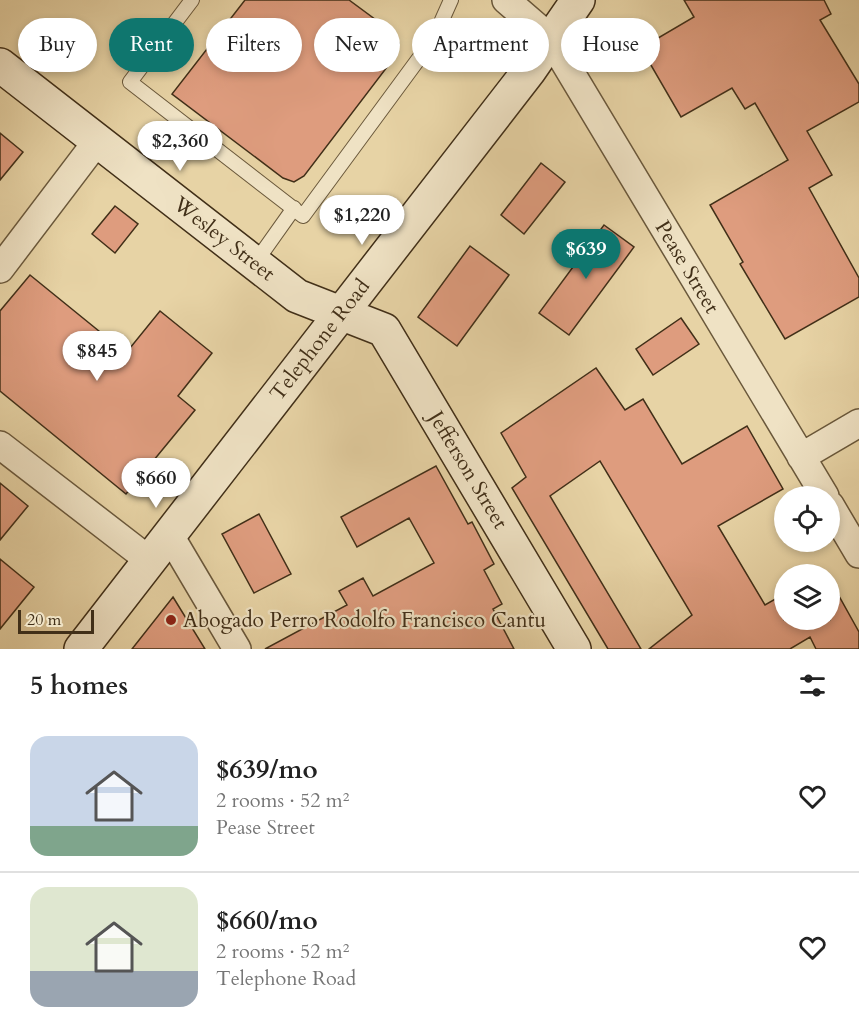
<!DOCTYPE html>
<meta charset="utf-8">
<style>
body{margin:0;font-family:Cardo,serif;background:#f6f6f6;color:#222;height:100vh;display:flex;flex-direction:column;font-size:22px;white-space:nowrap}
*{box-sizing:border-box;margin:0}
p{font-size:20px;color:#767676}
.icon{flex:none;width:33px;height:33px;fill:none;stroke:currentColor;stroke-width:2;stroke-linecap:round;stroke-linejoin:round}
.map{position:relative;height:649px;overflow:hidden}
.sheet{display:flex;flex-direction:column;background:#fff;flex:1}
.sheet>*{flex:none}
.banner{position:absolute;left:18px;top:18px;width:824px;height:54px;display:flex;gap:12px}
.fabs{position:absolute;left:774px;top:486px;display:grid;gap:12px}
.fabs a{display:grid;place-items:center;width:66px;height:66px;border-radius:50%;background:#fff;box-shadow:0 3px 9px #0003;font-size:30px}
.scale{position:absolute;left:18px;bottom:15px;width:76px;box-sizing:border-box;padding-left:6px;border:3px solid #412f18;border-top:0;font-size:16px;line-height:21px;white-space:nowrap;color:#412f18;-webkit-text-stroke:4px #efe2c4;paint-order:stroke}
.price{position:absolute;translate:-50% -51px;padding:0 14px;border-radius:21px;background:#fff;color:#222;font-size:20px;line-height:39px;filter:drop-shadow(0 2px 3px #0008)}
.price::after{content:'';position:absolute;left:50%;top:36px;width:18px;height:14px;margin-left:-9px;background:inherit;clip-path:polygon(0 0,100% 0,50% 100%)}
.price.on{background:#0f766e;color:#fff}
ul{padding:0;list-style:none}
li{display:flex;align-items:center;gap:18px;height:150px;padding:0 30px}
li+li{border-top:2px solid #e0e0e0}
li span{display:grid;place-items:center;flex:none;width:168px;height:120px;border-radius:18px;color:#555}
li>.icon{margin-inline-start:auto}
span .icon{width:72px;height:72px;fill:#fffc;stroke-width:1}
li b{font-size:26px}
h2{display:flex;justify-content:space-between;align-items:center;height:72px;padding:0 30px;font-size:26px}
.tag{padding:0 21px;border-radius:27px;background:#fff;box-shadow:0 3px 9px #0003;font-size:21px;line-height:54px}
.tag.on{background:#0f766e;color:#fff}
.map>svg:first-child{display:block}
.building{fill:#de9c7e;stroke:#412f18;stroke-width:1.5}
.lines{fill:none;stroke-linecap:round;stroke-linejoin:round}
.lane-casing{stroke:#6a583b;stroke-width:16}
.street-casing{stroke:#6a583b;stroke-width:30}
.secondary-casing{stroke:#412f18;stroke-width:36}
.lane{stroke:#efe2c4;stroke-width:14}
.street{stroke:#efe2c4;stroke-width:27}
.secondary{stroke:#efe2c4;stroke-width:33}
.poi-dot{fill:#8f2418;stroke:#efe2c4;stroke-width:2}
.labels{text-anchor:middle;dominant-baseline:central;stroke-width:4.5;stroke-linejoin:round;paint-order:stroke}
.street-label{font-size:21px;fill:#412f18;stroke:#efe2c4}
.poi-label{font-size:21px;fill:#412f18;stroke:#efe2c4;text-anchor:start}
</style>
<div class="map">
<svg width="859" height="649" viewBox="0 0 859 649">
<rect width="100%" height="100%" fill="#e7d3a5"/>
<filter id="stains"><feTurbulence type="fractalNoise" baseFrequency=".00333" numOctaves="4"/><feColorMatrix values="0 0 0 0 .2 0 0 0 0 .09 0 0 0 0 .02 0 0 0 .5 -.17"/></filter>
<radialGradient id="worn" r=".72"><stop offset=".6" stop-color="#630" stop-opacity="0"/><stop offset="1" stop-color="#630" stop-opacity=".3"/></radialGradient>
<path class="building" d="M245,0H349L395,34L399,43L397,54L304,176L294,182L283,178L172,94Z
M684,0H824L831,14L820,20L859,84V102L807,131L832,175L809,188L859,278V297L785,339L740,264L743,262L710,205L788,160L755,103L745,109L732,88L681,117L641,48L694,17Z
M0,133L23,152L0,180Z
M541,163L565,182L524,234L501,215Z
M115,206L138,224L115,253L92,234Z
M604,225L634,247L569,335L539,313Z
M470,246L509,275L457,346L418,317Z
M30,275L126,353L160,311L212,353L178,396L195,410L126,494L0,391V311Z
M681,318L699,344L653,375L636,349Z
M596,368L625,410L643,399L682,464L747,426L783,489L718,526L765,605L784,594V620H830V580L859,632V649H816L810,637L790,649H649L692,615L600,461L550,496L641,649H608L512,488L526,477L501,433Z
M436,466L468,524L472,522L494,564L484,570L502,604L493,609L514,649H265L347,605L339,591L363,578L373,596L434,563L409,518L357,547L341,517Z
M0,483L28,506L0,540Z
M259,514L291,574L254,593L222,534Z
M0,559L34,587L0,629Z
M173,597L205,649H132Z"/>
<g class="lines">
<g class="lane-casing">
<path id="lane" d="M192,0L130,82L303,216L434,38L451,0
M255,263L294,208"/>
</g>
<g class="street-casing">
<path id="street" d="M506,0L550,38L825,496
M0,269L98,140
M0,445L149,560
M801,457L859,423
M830,505L859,554
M169,534L237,649"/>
</g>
<g class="secondary-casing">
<path id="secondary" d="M0,65L297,296L384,330L574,649
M81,649L529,71L578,0"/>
</g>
<use href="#lane" class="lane"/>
<use href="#street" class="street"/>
<use href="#secondary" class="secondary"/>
</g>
<circle class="poi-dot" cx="171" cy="620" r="6"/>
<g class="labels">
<g class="street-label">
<text transform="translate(224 239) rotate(38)">Wesley Street</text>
<text transform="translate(687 267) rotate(59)">Pease Street</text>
<text transform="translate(320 340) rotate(-52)">Telephone Road</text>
<text transform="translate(468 470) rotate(59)">Jefferson Street</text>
</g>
<g class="poi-label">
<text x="183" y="620">Abogado Perro Rodolfo Francisco Cantu</text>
</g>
</g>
<rect width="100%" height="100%" filter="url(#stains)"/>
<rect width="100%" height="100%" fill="url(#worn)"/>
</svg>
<div class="fabs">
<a><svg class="icon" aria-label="locate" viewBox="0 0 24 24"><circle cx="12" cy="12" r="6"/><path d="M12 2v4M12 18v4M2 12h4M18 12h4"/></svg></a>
<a><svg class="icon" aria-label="layers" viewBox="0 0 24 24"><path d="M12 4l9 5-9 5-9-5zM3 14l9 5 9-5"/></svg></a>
</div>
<div class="scale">20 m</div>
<b class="price" style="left:180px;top:172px">$2,360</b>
<b class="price" style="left:362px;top:246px">$1,220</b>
<b class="price on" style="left:586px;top:280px">$639</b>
<b class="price" style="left:97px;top:382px">$845</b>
<b class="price" style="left:156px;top:509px">$660</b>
<div class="banner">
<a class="tag">Buy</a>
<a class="tag on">Rent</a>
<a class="tag">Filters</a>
<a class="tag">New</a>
<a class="tag">Apartment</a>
<a class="tag">House</a>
</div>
</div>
<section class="sheet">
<h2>5 homes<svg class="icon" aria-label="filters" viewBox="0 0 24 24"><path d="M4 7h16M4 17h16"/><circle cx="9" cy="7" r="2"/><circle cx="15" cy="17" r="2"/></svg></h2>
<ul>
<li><span style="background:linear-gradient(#c9d6e8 75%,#7fa58c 0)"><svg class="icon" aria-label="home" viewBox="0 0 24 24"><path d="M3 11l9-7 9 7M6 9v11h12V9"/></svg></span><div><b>$639/mo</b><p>2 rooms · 52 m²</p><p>Pease Street</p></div><svg class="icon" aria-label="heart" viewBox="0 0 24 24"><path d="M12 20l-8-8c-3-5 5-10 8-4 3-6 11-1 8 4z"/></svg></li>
<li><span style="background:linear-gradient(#dfe7d0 70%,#9aa5b1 0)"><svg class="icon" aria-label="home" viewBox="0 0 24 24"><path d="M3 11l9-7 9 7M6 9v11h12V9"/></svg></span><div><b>$660/mo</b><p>2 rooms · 52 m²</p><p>Telephone Road</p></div><svg class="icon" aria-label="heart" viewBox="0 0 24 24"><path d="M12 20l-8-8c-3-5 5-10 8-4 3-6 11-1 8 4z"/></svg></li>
</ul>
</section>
